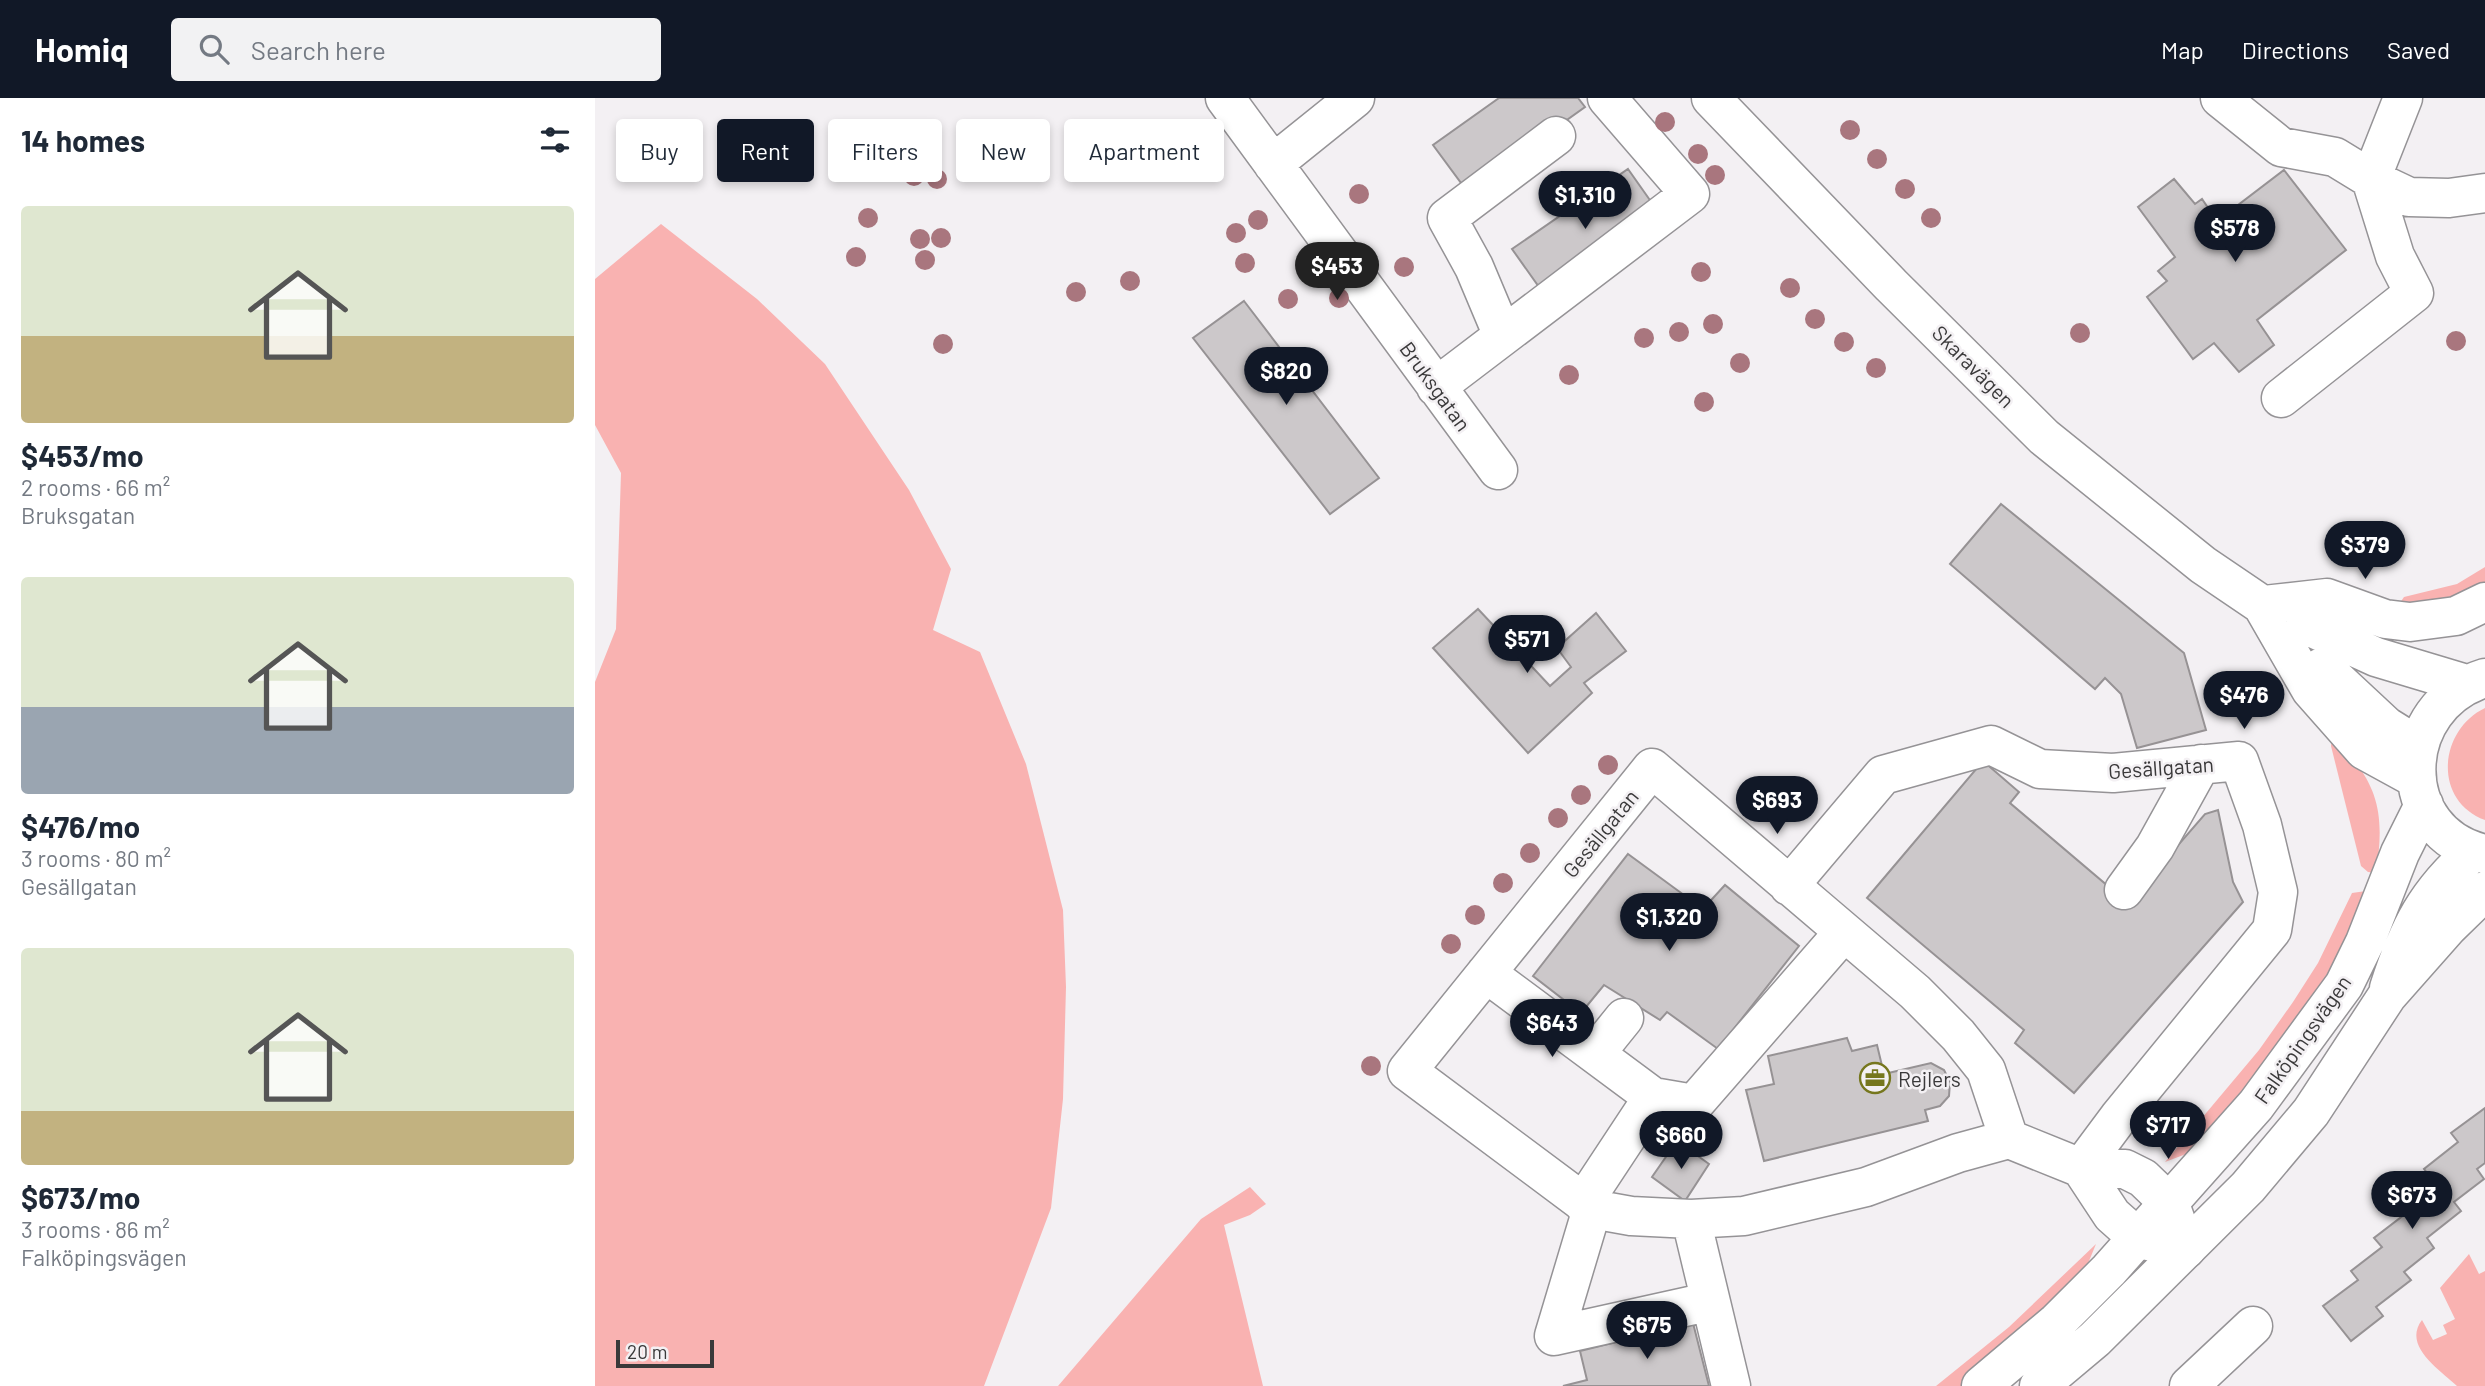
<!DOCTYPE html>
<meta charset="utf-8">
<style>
body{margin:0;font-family:Barlow,sans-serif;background:#f2f2f3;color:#1f2937;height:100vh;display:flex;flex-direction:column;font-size:26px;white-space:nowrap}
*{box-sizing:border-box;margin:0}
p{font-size:23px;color:#747a83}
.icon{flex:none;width:38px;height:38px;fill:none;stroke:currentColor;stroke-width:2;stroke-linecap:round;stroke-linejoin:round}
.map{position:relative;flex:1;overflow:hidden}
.sheet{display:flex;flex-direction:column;background:#fff;width:595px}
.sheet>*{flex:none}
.top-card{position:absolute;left:21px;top:21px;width:665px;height:63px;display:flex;gap:14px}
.scale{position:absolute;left:21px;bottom:18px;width:98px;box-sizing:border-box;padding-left:7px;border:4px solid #3a393a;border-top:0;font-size:19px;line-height:24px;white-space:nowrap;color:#3a393a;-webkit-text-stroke:5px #f3f0f3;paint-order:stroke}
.price{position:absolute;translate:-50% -60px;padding:0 16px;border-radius:24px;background:#111827;color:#fff;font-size:23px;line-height:46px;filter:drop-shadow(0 2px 4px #0008)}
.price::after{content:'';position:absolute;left:50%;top:42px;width:21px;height:16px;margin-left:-10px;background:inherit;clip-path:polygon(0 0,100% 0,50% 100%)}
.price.selected{background:#222;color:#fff}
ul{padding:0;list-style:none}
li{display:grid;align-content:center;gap:14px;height:371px;padding:0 21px}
li span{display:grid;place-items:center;height:217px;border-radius:7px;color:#555}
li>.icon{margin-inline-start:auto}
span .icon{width:126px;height:126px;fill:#fffc;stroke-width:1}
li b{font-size:30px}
h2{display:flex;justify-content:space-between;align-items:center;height:84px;padding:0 21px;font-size:30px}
.tag{padding:0 24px;border-radius:7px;background:#fff;box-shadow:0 4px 10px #0003;font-size:24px;line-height:63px}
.tag.selected{background:#111827;color:#fff}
header{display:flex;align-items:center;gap:42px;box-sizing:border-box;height:98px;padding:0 35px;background:#111827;color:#fff}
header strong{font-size:33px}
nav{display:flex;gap:38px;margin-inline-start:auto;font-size:24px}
.search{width:490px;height:63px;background:#f2f2f3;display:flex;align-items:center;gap:18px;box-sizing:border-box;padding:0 24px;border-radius:7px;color:#747a83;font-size:26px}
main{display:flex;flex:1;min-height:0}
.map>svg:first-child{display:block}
.green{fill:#f9b2b1}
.building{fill:#ccc8ca;stroke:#969294;stroke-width:2}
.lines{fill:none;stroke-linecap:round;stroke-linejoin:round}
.minor-casing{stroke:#959396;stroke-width:41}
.major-casing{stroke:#959396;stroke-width:41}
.minor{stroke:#fff;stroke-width:38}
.major{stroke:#fff;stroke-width:38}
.tree{fill:#a9767e}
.labels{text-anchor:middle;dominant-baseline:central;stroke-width:5;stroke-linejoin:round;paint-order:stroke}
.street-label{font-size:21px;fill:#3a393a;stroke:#f3f0f3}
.poi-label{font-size:21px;fill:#3a393a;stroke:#f3f0f3;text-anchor:start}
</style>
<header>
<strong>Homiq</strong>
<div class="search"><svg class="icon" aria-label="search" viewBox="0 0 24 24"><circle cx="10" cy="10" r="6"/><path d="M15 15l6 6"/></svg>Search here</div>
<nav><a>Map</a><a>Directions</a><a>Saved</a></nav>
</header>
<main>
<section class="sheet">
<h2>14 homes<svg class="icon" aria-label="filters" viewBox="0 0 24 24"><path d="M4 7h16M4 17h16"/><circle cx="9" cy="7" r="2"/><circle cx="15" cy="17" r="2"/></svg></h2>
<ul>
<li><span style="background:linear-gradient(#dfe7d0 60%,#c2b280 0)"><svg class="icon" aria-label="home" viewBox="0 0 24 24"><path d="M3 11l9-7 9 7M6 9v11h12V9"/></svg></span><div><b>$453/mo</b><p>2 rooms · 66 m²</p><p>Bruksgatan</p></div></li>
<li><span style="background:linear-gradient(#dfe7d0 60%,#9aa5b1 0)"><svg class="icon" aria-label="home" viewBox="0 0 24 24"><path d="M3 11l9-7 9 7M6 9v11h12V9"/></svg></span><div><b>$476/mo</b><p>3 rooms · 80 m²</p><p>Gesällgatan</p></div></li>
<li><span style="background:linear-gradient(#dfe7d0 75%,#c2b280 0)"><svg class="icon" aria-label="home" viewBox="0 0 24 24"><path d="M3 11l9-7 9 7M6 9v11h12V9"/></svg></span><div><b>$673/mo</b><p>3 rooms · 86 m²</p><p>Falköpingsvägen</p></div></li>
</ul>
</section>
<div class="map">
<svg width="1890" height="1288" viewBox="0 0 1890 1288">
<rect width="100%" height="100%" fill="#f3f0f3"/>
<path class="green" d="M66,126L162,201L230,266L314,392L356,471L338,532L385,554L431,666L468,812L471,889L468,1001L456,1110L389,1288H0V584L21,531L26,375L0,327V181Z
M1890,469V488L1877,496L1802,509L1809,499L1862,486Z
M1890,610V722C1837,702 1844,632 1890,610Z
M1737,638C1782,683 1791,711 1781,775L1773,774L1766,768L1736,648Z
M1771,793L1774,798L1712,918L1599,1053L1570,1064L1664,952L1698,904L1723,865L1757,795Z
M655,1089L671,1106L655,1117L629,1127L668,1288H463L606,1121Z
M1501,1146L1485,1185L1368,1288H1341L1414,1229Z
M1874,1156L1884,1176L1890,1173V1288H1862C1845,1272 1807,1248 1827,1222L1838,1242L1852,1236L1848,1227L1860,1221L1845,1190Z"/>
<path class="building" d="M904,0H983L990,9L872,93L838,47Z
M1033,71L1064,115L949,196L917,151Z
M1689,72L1751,152L1662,222L1679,247L1644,274L1619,245L1598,261L1552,199L1572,183L1563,173L1580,159L1543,109L1579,81L1600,106L1607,101L1622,123Z
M649,203L784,380L735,416L598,240Z
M1406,406L1589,555L1611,632L1542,650L1526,596L1510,580L1500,591L1355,466Z
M883,511L955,588L976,569L962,550L1001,515L1031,553L989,585L997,595L933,655L838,550Z
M1388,663L1424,694L1415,705L1533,805L1610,716L1623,712L1638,784L1648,804L1479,995L1420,945L1429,932L1272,800Z
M1033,756L1108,811L1130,787L1204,848L1123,951L1072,914L1065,922L1009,887L986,915L938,878Z
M1252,940L1257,953L1282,947L1289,976L1336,965L1349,972L1355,984L1354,998L1345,1008L1330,1012L1333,1023L1169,1063L1151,992L1179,986L1173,958Z
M1890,1010V1065L1882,1071L1889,1081L1859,1104L1866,1113L1832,1140L1839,1150L1809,1174L1816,1182L1781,1209L1788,1218L1756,1243L1728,1208L1763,1182L1756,1173L1787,1149L1779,1140L1814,1113L1806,1104L1837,1081L1829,1071L1863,1044L1856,1035Z
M1082,1043L1114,1066L1090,1103L1057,1079Z
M1098,1225L1114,1288H968L992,1282L985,1253Z"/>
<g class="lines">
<g class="minor-casing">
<path id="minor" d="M630,0L903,372
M1625,0L1686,49L1740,59L1776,81L1814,99L1854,100L1890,95
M678,66L760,0
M908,238L879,169L852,120L961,38
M841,289L1095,96L1012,0
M1686,300L1819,195L1800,158L1776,81L1808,0
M1194,788L1288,677L1396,647L1445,671L1518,675L1644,663L1667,727L1683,794L1677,832L1524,1019L1486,1070
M1529,792L1560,749L1606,666
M891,875L1058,999
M1000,956L1029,920
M1414,1041L1363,1055L1271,1089L1149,1118L1096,1121L1036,1118L997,1111L812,973L1057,670L1320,894L1363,937L1391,972L1414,1041L1486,1070L1530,1071L1548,1080L1575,1106L1591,1151
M1486,1070L1517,1117L1544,1141L1575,1148
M988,1105L1058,999L1099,1006L1249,834
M997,1111L959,1238L1099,1207H1116
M1096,1121L1136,1288
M1594,1288L1658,1228"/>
</g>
<g class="major-casing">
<path id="major" d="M1116,0L1296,187L1449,339L1608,467L1667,507L1781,559L1871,586
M1667,507L1716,592L1769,652L1822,681
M1669,507L1732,500L1790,521L1815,524L1861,518L1890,504
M1725,570L1732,573L1791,628L1823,648
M1890,580C1800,608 1797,735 1890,756
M1794,890C1813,831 1831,794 1879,753
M1386,1288L1462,1224L1514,1172L1661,1007L1749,887L1770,844L1805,755L1829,707
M1444,1288L1500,1241L1653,1089L1716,1014L1792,898L1853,829L1890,793"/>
</g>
<use href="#minor" class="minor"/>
<use href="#major" class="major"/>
</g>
<g class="tree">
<circle cx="1070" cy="24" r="10"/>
<circle cx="1255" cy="32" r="10"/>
<circle cx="398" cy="45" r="10"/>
<circle cx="1103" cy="56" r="10"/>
<circle cx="1282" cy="61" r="10"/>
<circle cx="1120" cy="77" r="10"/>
<circle cx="319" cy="78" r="10"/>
<circle cx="342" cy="81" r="10"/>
<circle cx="1310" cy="91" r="10"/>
<circle cx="764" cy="96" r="10"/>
<circle cx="273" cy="120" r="10"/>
<circle cx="1336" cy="120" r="10"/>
<circle cx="663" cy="122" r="10"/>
<circle cx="641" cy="135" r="10"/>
<circle cx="346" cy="140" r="10"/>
<circle cx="325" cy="141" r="10"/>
<circle cx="261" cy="159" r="10"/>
<circle cx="330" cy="162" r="10"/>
<circle cx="650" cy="165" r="10"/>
<circle cx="809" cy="169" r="10"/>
<circle cx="1106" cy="174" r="10"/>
<circle cx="535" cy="183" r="10"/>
<circle cx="1195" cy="190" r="10"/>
<circle cx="481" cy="194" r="10"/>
<circle cx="744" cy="200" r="10"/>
<circle cx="693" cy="201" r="10"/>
<circle cx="1220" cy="221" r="10"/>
<circle cx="1118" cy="226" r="10"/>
<circle cx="1084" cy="234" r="10"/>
<circle cx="1485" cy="235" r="10"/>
<circle cx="1049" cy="240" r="10"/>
<circle cx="1861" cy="243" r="10"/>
<circle cx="1249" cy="244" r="10"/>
<circle cx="348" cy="246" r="10"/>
<circle cx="1145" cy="265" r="10"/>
<circle cx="1281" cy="270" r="10"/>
<circle cx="974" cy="277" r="10"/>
<circle cx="1109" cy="304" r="10"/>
<circle cx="1013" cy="667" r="10"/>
<circle cx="986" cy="697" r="10"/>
<circle cx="963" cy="720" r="10"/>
<circle cx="935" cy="755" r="10"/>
<circle cx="908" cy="785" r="10"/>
<circle cx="880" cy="817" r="10"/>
<circle cx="856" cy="846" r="10"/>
<circle cx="776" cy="968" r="10"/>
</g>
<defs>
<g id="office-ring" transform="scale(1.575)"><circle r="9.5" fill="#f3f0f3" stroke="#76771e" stroke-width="1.5"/><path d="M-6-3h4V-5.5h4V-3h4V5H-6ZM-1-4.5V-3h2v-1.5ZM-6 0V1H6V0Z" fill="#76771e"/></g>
</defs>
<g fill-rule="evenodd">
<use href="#office-ring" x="1280" y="980"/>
</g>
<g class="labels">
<g class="street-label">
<text transform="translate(1379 268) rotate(45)">Skaravägen</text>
<text transform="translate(841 288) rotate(54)">Bruksgatan</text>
<text transform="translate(1566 669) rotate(-4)">Gesällgatan</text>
<text transform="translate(1005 735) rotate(-51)">Gesällgatan</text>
<text transform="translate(1707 941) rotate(-55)">Falköpingsvägen</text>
</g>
<g class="poi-label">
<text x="1303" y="980">Rejlers</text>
</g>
</g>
</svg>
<div class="scale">20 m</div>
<b class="price" style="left:990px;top:133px">$1,310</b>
<b class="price" style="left:1640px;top:166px">$578</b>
<b class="price selected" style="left:742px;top:204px">$453</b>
<b class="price" style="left:691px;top:309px">$820</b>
<b class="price" style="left:1770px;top:483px">$379</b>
<b class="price" style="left:932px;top:577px">$571</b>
<b class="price" style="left:1649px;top:633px">$476</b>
<b class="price" style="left:1182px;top:738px">$693</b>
<b class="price" style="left:1074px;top:855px">$1,320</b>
<b class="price" style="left:957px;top:961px">$643</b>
<b class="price" style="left:1573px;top:1063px">$717</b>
<b class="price" style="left:1086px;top:1073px">$660</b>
<b class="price" style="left:1817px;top:1133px">$673</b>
<b class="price" style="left:1052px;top:1263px">$675</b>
<div class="top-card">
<a class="tag">Buy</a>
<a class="tag selected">Rent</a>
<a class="tag">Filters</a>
<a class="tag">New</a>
<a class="tag">Apartment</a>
</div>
</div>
</main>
